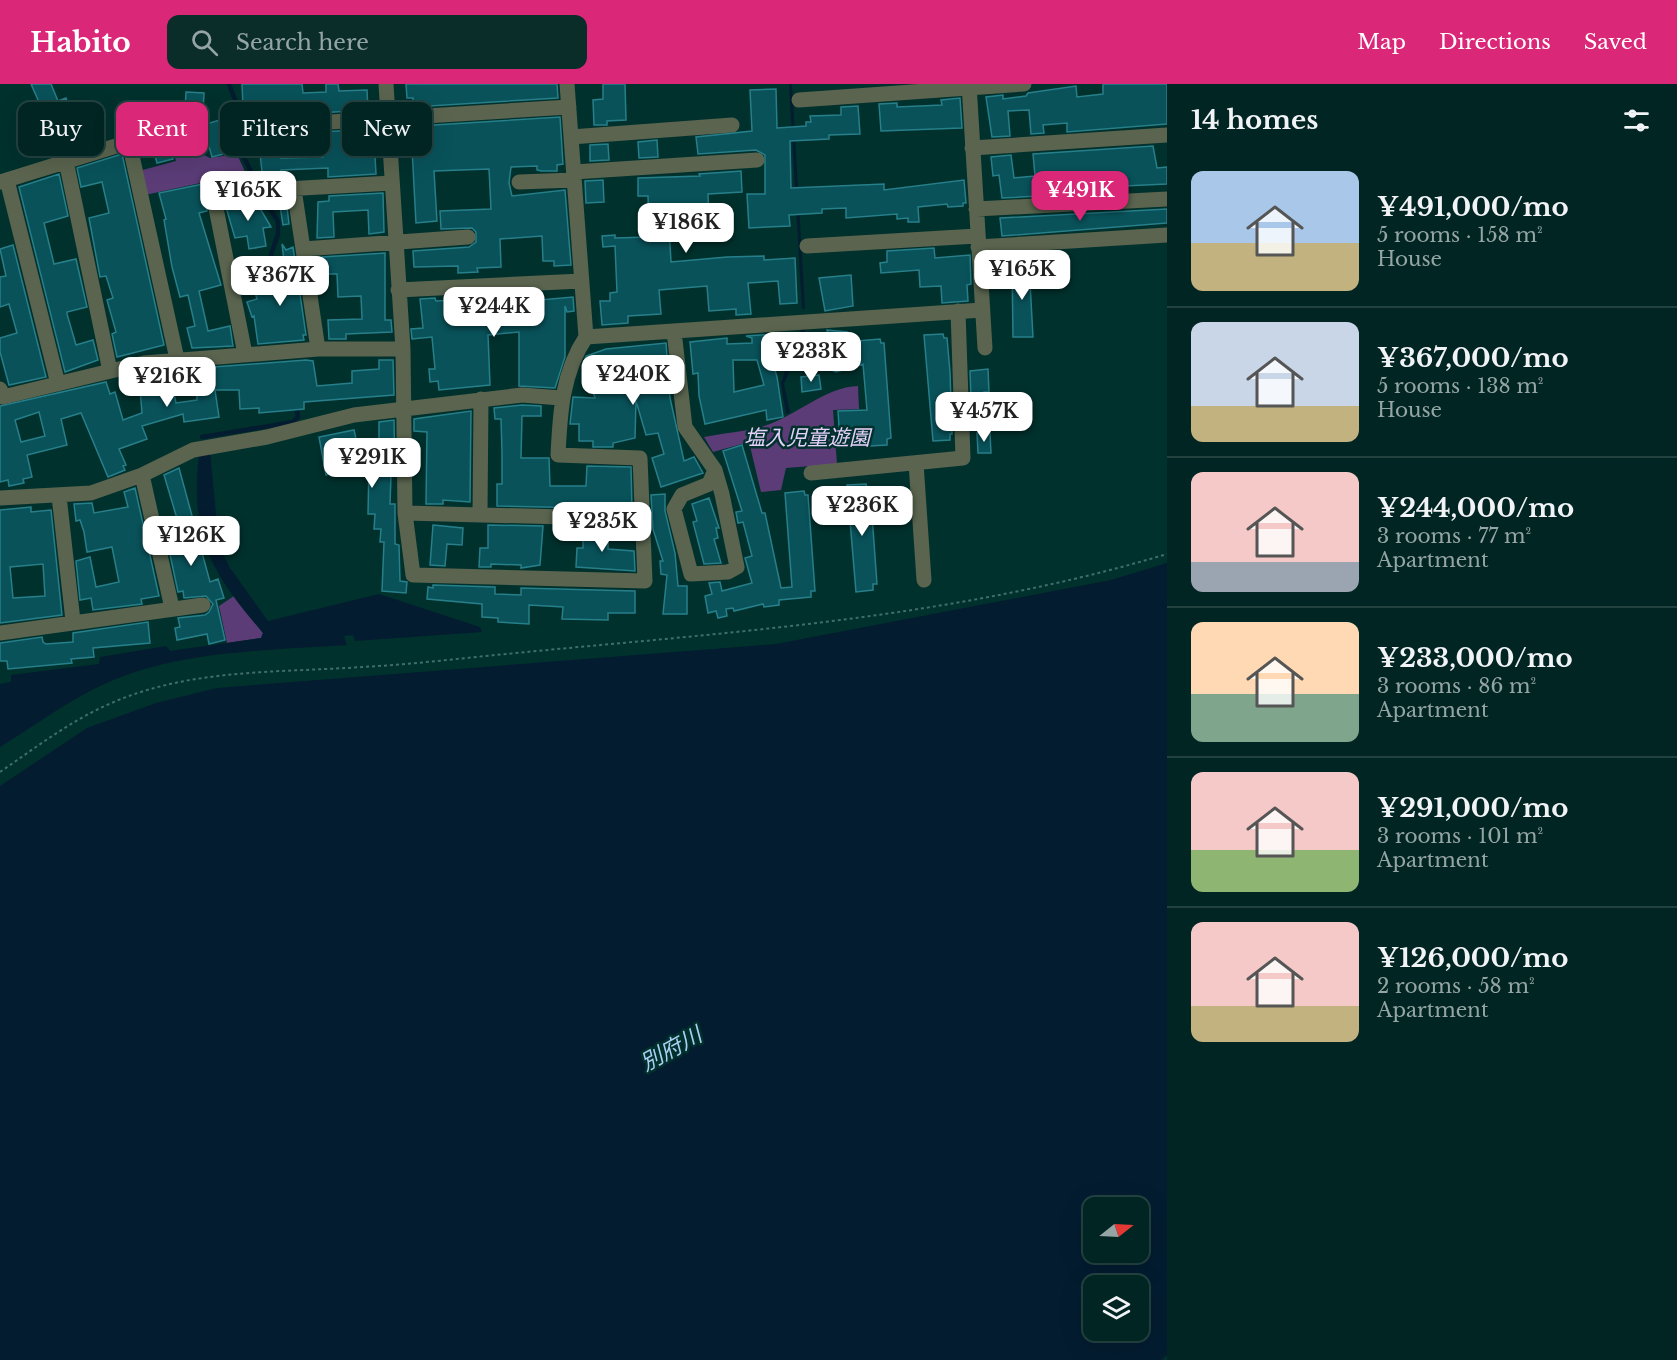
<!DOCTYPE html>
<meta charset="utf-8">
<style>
body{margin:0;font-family:"Libre Baskerville","Noto Sans JP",serif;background:#0a2d2a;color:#f1f3f6;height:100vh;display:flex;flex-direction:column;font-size:22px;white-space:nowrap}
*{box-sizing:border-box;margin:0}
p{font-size:20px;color:#95a5a5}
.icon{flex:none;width:33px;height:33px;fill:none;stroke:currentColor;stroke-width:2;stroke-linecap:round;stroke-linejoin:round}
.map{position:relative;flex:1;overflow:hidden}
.side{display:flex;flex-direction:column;background:#002522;width:510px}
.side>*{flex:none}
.top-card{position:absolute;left:18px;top:18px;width:570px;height:54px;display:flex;gap:12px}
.needle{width:39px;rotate:72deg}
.fabs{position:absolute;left:1083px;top:1113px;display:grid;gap:12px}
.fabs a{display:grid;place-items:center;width:66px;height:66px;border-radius:12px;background:#002522;box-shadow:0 6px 24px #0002,0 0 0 2px #224240;font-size:30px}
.price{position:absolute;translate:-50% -51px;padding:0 14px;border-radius:12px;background:#fff;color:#222;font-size:20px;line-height:39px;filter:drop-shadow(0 2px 3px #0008)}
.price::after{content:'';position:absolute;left:50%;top:36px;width:18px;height:14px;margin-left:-9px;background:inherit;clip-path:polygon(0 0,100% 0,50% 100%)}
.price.current{background:#db2777;color:#fff}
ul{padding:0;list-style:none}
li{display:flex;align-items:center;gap:18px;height:150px;padding:0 24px}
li+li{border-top:2px solid #224240}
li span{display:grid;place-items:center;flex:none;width:168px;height:120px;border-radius:12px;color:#555}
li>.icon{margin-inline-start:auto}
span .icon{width:72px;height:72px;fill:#fffc;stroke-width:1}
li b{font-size:26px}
h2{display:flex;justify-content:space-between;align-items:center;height:72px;padding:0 24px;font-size:26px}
.chip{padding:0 21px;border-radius:12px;background:#002522;box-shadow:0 6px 24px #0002,0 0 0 2px #224240;font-size:21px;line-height:54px}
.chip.current{background:#db2777;color:#fff}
header{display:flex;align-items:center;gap:36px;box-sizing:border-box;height:84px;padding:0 30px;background:#db2777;color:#fff}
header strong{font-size:28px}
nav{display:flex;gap:33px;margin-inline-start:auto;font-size:21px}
.search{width:420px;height:54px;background:#0a2d2a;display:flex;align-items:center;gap:15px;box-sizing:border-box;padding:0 21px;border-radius:12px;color:#95a5a5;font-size:22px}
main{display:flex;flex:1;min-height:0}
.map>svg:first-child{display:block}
.green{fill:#5b3c77}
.water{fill:#041c30;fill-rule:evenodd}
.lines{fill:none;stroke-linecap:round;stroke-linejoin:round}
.stream{stroke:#041c30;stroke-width:4.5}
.building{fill:#09525a;stroke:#277f8a;stroke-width:1.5;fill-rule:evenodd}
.path{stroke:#416e6a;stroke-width:2;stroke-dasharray:3 3;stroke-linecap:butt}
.minor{stroke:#5a644e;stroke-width:15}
.labels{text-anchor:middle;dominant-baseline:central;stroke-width:5;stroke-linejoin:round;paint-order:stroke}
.park-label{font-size:21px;font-style:italic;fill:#e6d1fc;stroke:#00312d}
.water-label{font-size:22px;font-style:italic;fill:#acd0f3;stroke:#00312d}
</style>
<header>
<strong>Habito</strong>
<div class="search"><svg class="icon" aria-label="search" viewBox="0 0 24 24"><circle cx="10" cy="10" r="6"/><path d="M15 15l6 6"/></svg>Search here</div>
<nav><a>Map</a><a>Directions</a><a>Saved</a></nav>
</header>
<main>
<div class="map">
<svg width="1167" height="1276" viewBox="0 0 1167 1276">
<rect width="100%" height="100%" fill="#00312d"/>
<path class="green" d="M169,54L210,74L237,70L251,101L213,104L205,98L145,111L139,87L176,77Z
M858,302L859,325L833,326L837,380L786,384L781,406L761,408L749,358L713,368L704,353C723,349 745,348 764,342C796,332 825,303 858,302Z
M234,512L263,549L261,554L227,559L219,522Z"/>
<path class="water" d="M789,0H792L805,225H802Z
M807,242L784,300L790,329L786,330L781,299L802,243Z
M210,367L219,462L230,484L268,537L379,510L480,543L482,548L355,557L353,551L344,552L347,561C263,567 171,566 94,605C62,621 31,644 0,663V600L11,598V591L99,580L100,573L166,562L170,567L261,554L263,549C210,487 190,453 199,370Z
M1167,479V1271L1162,1276H0V702L87,644L156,619L217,604L776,560L1111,496ZM1094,1124H1138V1168H1094ZM1094,1202H1138V1246H1094Z"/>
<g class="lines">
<path class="stream" d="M229,0L241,32L244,74L257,99
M261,112L278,137V150L268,180L275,201
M202,353L293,338L298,333L296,320"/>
</g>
<path class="building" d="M31,0H51L58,17L66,14L73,35L50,43L47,37L55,63L31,71L21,42L46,34Z
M242,0H302L303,9L326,8V0H338L339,7L367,6L368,26L249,33L248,23H243Z
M406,0H557L558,14L413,23V14H407Z
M603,0H625L626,36L607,37V41H594L593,16L603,15Z
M1103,0H1167V40L1067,48V39L1043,41L1044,49L1031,50L1029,26L1008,27L1010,52L992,53L986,13L1003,11V15L1026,12L1028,9L1076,2L1077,13L1103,10Z
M776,5L777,44L806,42V38H811L810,32L841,31V23L858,22L860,50L829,51V55L790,57L791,104L884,100V106L964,96L966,119H963V122L948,123L947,120L918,123L919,138H908V134L897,135V130L846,134V124L822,125V129L789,131L790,142L749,144L747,110H765V71L756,66L698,70L696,53L752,47L750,6Z
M186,8L204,9L203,27L185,26Z
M960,14L962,44L881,47L879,20L897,19V23L942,21L941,16Z
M137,20L140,30L164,24L179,31L180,43L165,45L173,75L157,79L147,44L129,48L123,23Z
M560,33L563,80L557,81V87H541L537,86V82L511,83L509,99L512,112L565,106L571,181L554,182V177H543L542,152L500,155L501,183L477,184L478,188L458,189V182L414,183L413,167L469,163L476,158V148L472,144L441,145L440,127L491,125L489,85L434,87L437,137L416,139L412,65H403L402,43Z
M220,36L226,57L232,55L235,67L212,73L203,41Z
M89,37L93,53L76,57L72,41Z
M369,45L370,72H375L376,90L328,93V84L281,86L282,95L263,96L258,52L280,51L281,74L323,73L322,48Z
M657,56L658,73L639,74L638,58Z
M608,60L609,76L590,77V61Z
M1153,62L1157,84L1167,83V100L1058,105V111L1002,114L999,91L993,92L991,73L1011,71L1014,94L1035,92L1033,70Z
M122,70L164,261L117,273L112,250L116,248L107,216L113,214L106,192L100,193L89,134L109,129L102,98L81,103L77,84Z
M741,87L742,108L708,110L709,141L669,143L671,178L727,173L764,172V176L795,174L797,219L780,220L778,197L748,199L751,230L736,231V225L709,227L707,202L659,206L661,230L628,232V239L602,241L600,217H610V209L617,208L615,162L603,163L602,152L615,151V154L649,153L648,112H638V94L700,92L699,90Z
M59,90L68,132L44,139L54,180L76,175L87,223L67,228V230L76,261L93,256L98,276L65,288L19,103Z
M603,96L604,118L586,119L585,97Z
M203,100L207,127L199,129L221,201L199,207L208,247L230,242L233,262L192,264L187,244L195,242L188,211L180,213L172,183L164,136L166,135L159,109Z
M383,109L384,148L369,150L368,126L333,128L334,153L317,154L318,118L329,117V112Z
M286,115L289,140L283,141L279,116Z
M255,116L271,143L263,144L266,162L249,165L247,152L235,154L225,120Z
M1167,125V139L1002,152L1000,134Z
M282,160L286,166L293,163L306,251H303L304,256L258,260L254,232L252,233L247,218L257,215L254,204L282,195L280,186L285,185Z
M13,161L46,293L9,301L0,268V254L17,249L9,220L0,223V193L6,192L0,165Z
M934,164L935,174L970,171L971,200L967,201L968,217L942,219L941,202L920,203L919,186L881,189L880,179L887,178V167Z
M385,169V236H391L392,248L346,250V255H329L328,236L362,235L361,212L338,213L337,190H318V176H322V173Z
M1012,180H1029L1033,253H1013Z
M851,191L853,222L825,227L819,194Z
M540,212V216L573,213L574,227L567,228L565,222V273L555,304L519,302V248L488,251L490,301L439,306L438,297L430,298L429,285H435L432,253L412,255L411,245L423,244L420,215L435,214L436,217L493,214V217Z
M827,246L847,248L845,258L880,255L881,259H884L891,354L887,355V361L870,362L869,357L840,359L838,327L867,326L863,280L836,288L832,286L830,278L836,276Z
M792,249L831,267H811L807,277L797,272L799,267H784L767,260L777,293L783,333L767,336L766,326L705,340L699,312L698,289L693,290L690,258L727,254V260L752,259V254L746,252ZM733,276H757L764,301L734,308Z
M943,250L944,254H947L950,288L952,350H950V356L933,357L924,251Z
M666,259L670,314L684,377L694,373L703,389L661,403L652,374L664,370L658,349L646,351L636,317L635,354L613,359V363H593V357H579V340H570L573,313L595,314L584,278L586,272L606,265Z
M306,276L313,277L317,302L352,299V287L379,285V276H393L394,311L304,318V325L259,329V324L240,325L239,306H215L219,333L184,338L183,330L142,342L147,355L119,365L126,381L123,382L125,386L108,393L81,329L61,335L67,361L27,371L32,393L23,395L24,399L9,402L8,396L0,398V322L106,298L110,310L115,308L123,336L142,329L139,293L170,290L176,319L197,316L196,287L200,284ZM39,328L45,352L21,358L15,336Z
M988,285L989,308H984L985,340H972L970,287Z
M819,291L821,305L802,308L801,293Z
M522,321L541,322V332H522L521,374H549L550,402H586L587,382L631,383L632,425L497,422V400H502V368L501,335H495L494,324Z
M471,327L470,418L443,416V420H426L427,348L414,347V335Z
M394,336L395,392H391L390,420H395V460L399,461L400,497L407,498L406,509L382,507L384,458H380L381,445H374L375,430H368L369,380L326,391L319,353L354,346L358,364L379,365V338Z
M977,349H990L991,369H978Z
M742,361L762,429H765L781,504L792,503L785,409L804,407L805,411H808L815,507H811V513L779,516V521L764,523L763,520L734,527L733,524L726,525L727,532L718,534L716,527L708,529L705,512L712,510L709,499L720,498L722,507L752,499L745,474L752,472L743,438L738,439L736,428L742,427L723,367Z
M179,384L210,498L218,495L224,514L216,516L225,556L209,560L207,550L177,556L175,544L180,543L178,534L205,531L209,528L213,520L206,512L184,514L183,507L178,508L165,447L177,443L178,438L164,391Z
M866,400L867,404H870L877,500H873V506L856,508L847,401Z
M135,404L159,512L141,515L142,520L93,526L91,514L80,516L76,477L90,473L96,503L119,498L112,463L87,468L84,448L80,436L76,437L74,420L92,419L94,429L128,423L124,408Z
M665,410V427L675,469L678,502H687V530H663L667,491L661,490L660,477H663L653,445L651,411Z
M709,414L719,444H716L718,454L714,455L721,479L704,480L693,438L697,437L692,420Z
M31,423V428L51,426L62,531L0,539V426ZM43,480L45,512L13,514L10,483Z
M433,441L463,444L462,461L447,460L445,482L430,481Z
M488,441L543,442L540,481L521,484V481L491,480V483H479L480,464H488Z
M583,443L608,444V465L634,467L635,487L576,483L577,464H583Z
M433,501L495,503V510L521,511V504L635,507V529H608V536L562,535L563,523L529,521V540L498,538V534L482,533V520L427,515L428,503L433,504Z
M148,538L150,559L93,564L94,573L71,575L72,579L8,585L7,577H0V559L42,553L43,558L46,560L73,558V549Z"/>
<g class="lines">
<path class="path" d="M0,688C35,664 69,638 107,621C188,584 276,589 362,583C400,581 438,577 476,573C709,549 942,538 1167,470"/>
<path class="minor" d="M386,0L403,265L405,429L413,491L645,497L640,374L558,371C560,329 562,289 586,253L567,0
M969,0L985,264
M799,16L1024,0
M250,43L569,23
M571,53L732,41
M972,64L1167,51
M66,77L110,287
M574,88L757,76
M7,96L58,300
M0,98L129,58L177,275
M519,98L574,96
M294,105L318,265
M976,125L1167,115
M807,162L977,152
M978,163L1167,151
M303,165L468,153
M398,206L581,197
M674,247L685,343L715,386L722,410L737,483L728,488L691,490L674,425L682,411L709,400L715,386
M586,253L982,226
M245,270L213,109L392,99
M0,305L3,313L144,279L318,265H403
M916,379L924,496
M811,389L963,374L958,227
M142,391L172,524
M59,412L73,537
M0,414L91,409L142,391L193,366L267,353L354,331L522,311L561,314
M405,429L643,435
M480,430L481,315
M0,549L203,521"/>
</g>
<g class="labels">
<g class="park-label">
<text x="807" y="354">塩入児童遊園</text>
</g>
<g class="water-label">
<text transform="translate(671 965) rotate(-29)">別府川</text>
</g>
</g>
</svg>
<div class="fabs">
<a><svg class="needle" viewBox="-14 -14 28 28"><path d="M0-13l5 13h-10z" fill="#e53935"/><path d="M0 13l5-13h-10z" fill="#95a5a5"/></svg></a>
<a><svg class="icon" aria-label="layers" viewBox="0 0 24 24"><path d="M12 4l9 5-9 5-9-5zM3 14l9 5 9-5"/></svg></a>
</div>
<b class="price" style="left:248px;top:138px">¥165K</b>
<b class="price current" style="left:1080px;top:138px">¥491K</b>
<b class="price" style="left:686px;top:170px">¥186K</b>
<b class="price" style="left:1022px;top:217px">¥165K</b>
<b class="price" style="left:280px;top:223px">¥367K</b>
<b class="price" style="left:494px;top:254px">¥244K</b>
<b class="price" style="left:811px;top:299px">¥233K</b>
<b class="price" style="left:633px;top:322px">¥240K</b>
<b class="price" style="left:167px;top:324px">¥216K</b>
<b class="price" style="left:984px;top:359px">¥457K</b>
<b class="price" style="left:372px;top:405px">¥291K</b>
<b class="price" style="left:862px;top:453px">¥236K</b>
<b class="price" style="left:602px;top:469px">¥235K</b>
<b class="price" style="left:191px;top:483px">¥126K</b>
<div class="top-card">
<a class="chip">Buy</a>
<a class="chip current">Rent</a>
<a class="chip">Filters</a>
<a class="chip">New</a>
</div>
</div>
<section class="side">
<h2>14 homes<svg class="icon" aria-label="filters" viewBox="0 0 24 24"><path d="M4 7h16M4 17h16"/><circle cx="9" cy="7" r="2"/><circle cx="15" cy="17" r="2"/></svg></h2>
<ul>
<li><span style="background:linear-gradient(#a9c7e8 60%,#c2b280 0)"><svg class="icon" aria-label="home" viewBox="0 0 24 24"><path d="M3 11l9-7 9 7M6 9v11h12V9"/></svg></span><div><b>¥491,000/mo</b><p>5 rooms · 158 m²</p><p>House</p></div></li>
<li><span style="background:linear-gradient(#c9d6e8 70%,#c2b280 0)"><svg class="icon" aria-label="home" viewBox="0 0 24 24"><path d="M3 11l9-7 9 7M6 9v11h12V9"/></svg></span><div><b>¥367,000/mo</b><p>5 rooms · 138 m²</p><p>House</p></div></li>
<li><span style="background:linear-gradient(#f6c9c9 75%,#9aa5b1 0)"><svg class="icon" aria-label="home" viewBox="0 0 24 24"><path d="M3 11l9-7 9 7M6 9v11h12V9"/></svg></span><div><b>¥244,000/mo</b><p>3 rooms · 77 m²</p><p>Apartment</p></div></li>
<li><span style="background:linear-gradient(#ffd9b3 60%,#7fa58c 0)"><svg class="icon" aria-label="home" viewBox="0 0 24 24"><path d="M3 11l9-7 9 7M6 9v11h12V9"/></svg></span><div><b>¥233,000/mo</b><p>3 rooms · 86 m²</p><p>Apartment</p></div></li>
<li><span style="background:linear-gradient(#f6c9c9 65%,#8fb573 0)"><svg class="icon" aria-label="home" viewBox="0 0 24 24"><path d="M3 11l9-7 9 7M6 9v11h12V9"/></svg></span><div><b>¥291,000/mo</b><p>3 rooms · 101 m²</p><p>Apartment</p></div></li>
<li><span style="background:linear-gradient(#f6c9c9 70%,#c2b280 0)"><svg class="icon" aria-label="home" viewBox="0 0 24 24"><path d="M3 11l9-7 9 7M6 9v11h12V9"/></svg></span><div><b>¥126,000/mo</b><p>2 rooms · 58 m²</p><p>Apartment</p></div></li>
</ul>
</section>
</main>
